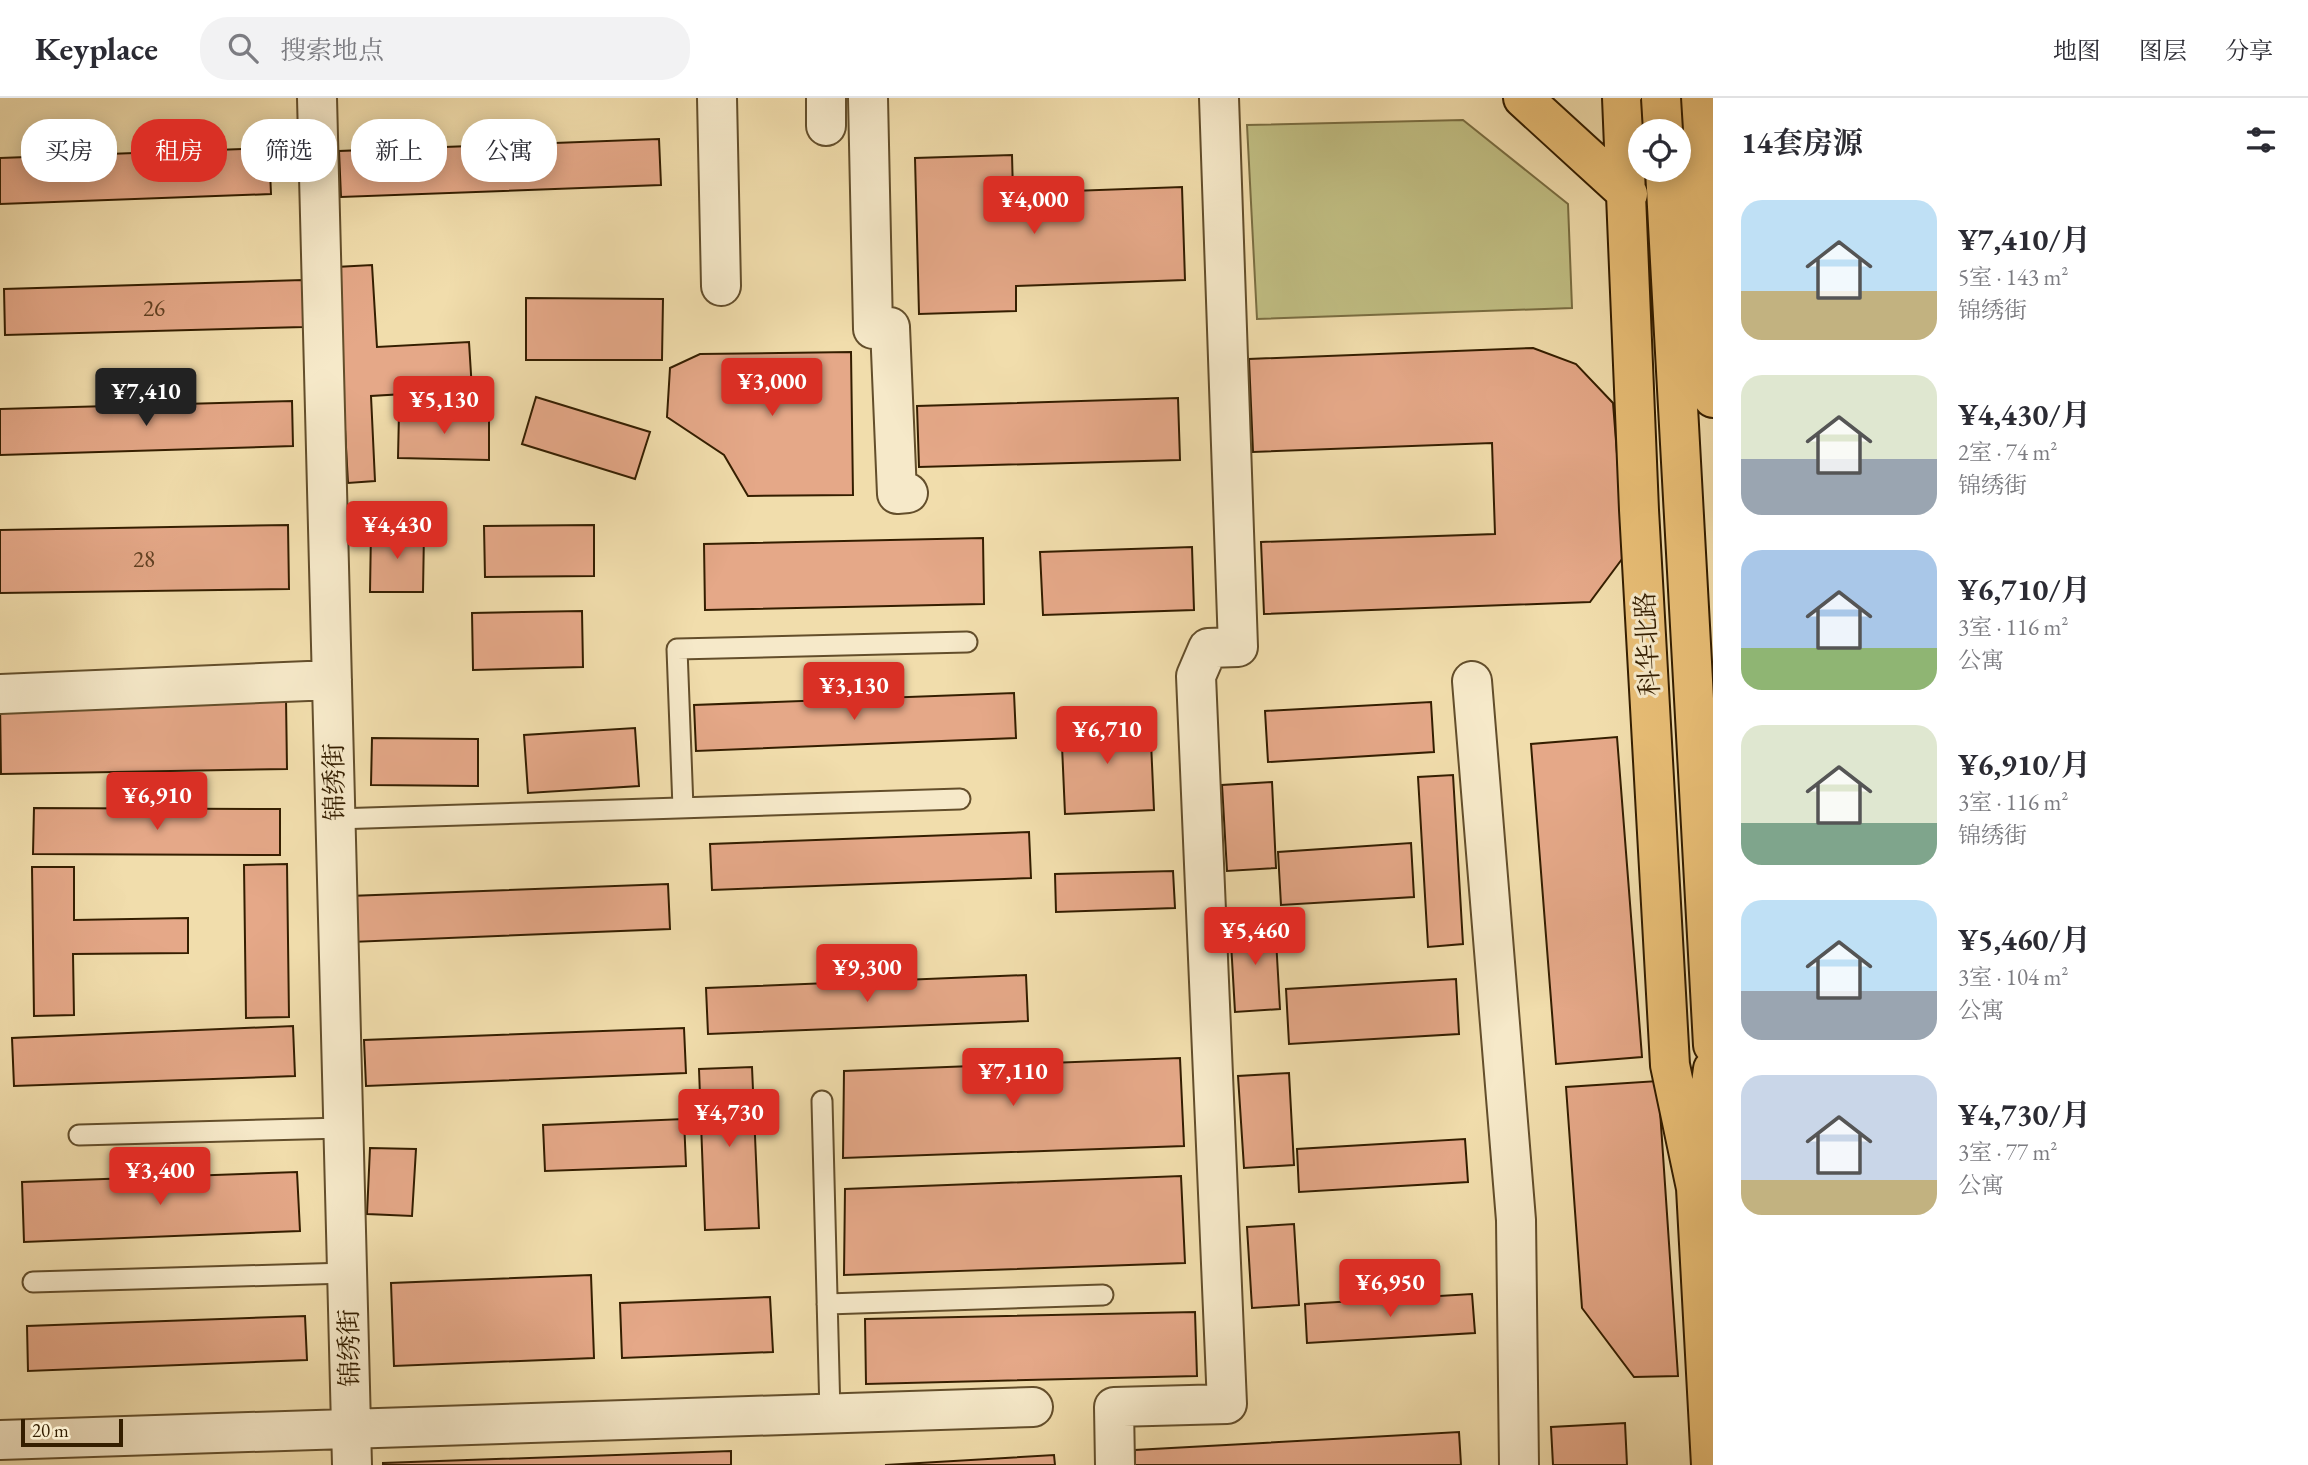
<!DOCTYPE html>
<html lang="zh">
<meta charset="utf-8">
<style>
body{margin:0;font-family:"EB Garamond","Noto Serif SC",serif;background:#f2f2f3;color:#2b2b33;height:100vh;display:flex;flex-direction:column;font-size:26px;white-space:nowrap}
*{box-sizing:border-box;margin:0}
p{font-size:23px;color:#7c7c81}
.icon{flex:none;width:38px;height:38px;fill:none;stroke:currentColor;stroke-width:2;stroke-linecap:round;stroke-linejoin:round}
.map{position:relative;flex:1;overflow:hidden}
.side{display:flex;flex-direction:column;background:#fff;width:595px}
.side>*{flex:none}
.hud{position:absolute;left:21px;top:21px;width:665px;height:63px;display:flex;gap:14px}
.fabs{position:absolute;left:1628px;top:21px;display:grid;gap:14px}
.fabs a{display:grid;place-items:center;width:63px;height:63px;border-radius:50%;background:#fff;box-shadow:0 4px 18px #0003;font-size:35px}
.scale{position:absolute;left:21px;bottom:18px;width:102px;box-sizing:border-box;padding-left:7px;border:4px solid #341e00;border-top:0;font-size:19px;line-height:24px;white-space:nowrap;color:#341e00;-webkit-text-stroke:5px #f6e9c9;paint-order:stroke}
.price{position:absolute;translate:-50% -60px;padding:0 16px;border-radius:7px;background:#d93025;color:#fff;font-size:23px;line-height:46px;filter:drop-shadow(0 2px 4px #0008)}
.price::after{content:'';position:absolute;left:50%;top:42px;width:21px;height:16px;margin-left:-10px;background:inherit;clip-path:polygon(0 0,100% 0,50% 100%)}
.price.on{background:#222;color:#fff}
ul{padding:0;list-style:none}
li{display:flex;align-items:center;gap:21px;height:175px;padding:0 28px}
li span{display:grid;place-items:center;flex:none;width:196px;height:140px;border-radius:21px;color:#555}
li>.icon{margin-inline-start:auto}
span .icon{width:84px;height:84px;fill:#fffc;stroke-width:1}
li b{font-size:30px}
h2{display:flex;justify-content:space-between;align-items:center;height:84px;padding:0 28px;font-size:30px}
.chip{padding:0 24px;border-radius:28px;background:#fff;box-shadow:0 4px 18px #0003;font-size:24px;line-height:63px}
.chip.on{background:#d93025;color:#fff}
header{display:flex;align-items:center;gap:42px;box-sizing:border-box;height:98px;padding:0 35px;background:#fff;border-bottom:2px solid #e1e1e2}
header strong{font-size:33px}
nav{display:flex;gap:38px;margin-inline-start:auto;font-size:24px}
.search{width:490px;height:63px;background:#f2f2f3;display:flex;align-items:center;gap:18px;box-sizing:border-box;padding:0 24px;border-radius:28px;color:#7c7c81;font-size:26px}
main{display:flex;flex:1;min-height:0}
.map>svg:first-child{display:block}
.green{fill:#c1bf84;stroke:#7a6e42;stroke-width:2}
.building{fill:#e5a888;stroke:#341e00;stroke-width:2}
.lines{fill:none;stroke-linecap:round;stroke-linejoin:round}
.lane-casing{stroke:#634e2b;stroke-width:23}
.street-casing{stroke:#634e2b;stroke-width:42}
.primary-casing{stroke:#341e00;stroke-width:42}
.lane{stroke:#f6e9c9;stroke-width:19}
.street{stroke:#f6e9c9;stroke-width:38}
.primary{stroke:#e8be76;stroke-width:38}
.primary-bridge-casing{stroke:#341e00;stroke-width:42;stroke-linecap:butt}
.primary-bridge{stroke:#e8be76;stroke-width:38}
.labels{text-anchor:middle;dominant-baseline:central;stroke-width:6;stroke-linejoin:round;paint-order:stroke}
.number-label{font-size:23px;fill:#604022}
.street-label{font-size:26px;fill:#341e00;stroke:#f6e9c9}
</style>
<header>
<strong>Keyplace</strong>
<div class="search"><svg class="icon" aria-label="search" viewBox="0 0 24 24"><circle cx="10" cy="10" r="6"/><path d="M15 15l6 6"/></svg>搜索地点</div>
<nav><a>地图</a><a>图层</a><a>分享</a></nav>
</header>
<main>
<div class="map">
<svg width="1713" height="1367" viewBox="0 0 1713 1367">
<rect width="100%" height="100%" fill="#f1ddac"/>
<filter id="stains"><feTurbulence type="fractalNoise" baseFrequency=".00286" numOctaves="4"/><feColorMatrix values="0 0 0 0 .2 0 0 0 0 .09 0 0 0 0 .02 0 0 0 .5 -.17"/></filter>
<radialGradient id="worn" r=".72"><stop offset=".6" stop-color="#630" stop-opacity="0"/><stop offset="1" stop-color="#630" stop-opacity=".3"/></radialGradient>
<path class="green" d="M1463,22L1568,106L1572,210L1257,221L1247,27Z"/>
<path class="building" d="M659,41L661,87L341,99L339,53Z
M269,50L271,96L0,106V60Z
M1012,57L1013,95L1182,89L1185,182L1016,188V213L919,216L915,60Z
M372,167L377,249L469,244L472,292L371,298L375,383L348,385L336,169Z
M303,182L304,229L5,237L4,191Z
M526,200L663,201L662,262H526Z
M1533,250L1576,266L1613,305L1625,457L1590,504L1264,516L1261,444L1495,436L1492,345L1253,354L1249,261Z
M851,254L853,397L748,398L724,357L667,319L670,270L700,256Z
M536,299L650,334L635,381L522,346Z
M1178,300L1180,362L919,369L917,308Z
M292,303L293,348L0,357V311Z
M399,314L489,315V362L398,360Z
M288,427L289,491L0,495V432Z
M594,427V478L485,479L484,428Z
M371,432L424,434L423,494H370Z
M983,440L984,506L705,512L704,446Z
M1192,449L1194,512L1043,517L1040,454Z
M582,513L583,569L473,572L472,515Z
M1014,595L1016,640L696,653L694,607Z
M286,600L287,671L1,676L0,605Z
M1431,604L1434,654L1268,664L1265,613Z
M1150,621L1154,712L1065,716L1061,625Z
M635,630L639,688L528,695L524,637Z
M1617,639L1642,959L1556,966L1531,646Z
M372,640L478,641V688L371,687Z
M1453,677L1463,846L1428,849L1418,679Z
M1272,684L1276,770L1227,773L1222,687Z
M34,710L280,711V757L33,756Z
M1029,734L1031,780L712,792L710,746Z
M1411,745L1414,799L1281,807L1278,754Z
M287,766L289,919L246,920L244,767Z
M32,769H74V822L188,820V855L73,856L74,917L34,918Z
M1173,773L1175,810L1056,814L1055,776Z
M668,786L670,831L351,844L349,798Z
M1275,824L1280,911L1235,914L1230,827Z
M1026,877L1028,923L708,936L706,890Z
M1456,881L1459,936L1289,946L1286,891Z
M293,928L295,978L14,988L12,940Z
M684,930L686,975L366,988L364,942Z
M1180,960L1184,1048L843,1060L844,973Z
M752,969L759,1130L705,1132L699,971Z
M1289,975L1294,1067L1244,1070L1238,978Z
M1658,983L1678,1278L1634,1279L1582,1210L1566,989Z
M684,1021L686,1068L545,1073L543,1027Z
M1465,1041L1468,1084L1299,1094L1297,1051Z
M370,1050L416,1051L412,1118L367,1116Z
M297,1074L300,1133L24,1144L22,1084Z
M1181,1078L1185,1165L844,1177L845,1091Z
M1294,1126L1299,1207L1252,1210L1247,1129Z
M591,1177L594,1260L394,1268L391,1185Z
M1472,1196L1475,1235L1307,1245L1305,1206Z
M770,1199L773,1254L622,1260L620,1205Z
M1195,1214L1197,1278L866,1286L865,1221Z
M305,1218L307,1262L28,1273L27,1228Z
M1625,1325L1627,1367H1553L1551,1329Z
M1459,1334L1461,1367H1135V1352Z
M731,1353V1367H383V1365Z
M1054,1357L1055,1367H885Z"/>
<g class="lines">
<g class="lane-casing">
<path id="lane" d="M683,710L677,551L967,544
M335,721L960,701
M822,1003L830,1316
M79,1037L343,1030
M33,1184L347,1175
M827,1206L1103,1197"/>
</g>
<g class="street-casing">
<path id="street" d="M317,0L352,1367
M717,0L721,188
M868,0L873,231L890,229L897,396L908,395
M826,28V0
M1472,583L1516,1122L1519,1367
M0,596L332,582
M0,1342L1033,1309
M1115,1367L1114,1309L1227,1306L1196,578L1208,550L1238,549L1219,0"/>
</g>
<g class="primary-casing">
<path id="primary" d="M1523,0L1628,96
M1622,0L1639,412L1670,967L1696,1090
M1699,0L1713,300
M1665,72L1713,947
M1711,1367L1696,1090L1713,971"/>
</g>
<use href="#lane" class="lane"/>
<use href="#street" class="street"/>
<use href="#primary" class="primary"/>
<g class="primary-bridge-casing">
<path id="primary-bridge" d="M1661,0L1663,33"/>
</g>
<use href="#primary-bridge" class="primary-bridge"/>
</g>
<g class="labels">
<g class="number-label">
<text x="154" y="210">26</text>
<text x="144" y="461">28</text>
</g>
<g class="street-label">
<text transform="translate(1647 546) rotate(-93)">科华北路</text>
<text transform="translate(334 684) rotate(-91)">锦绣街</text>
<text transform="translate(349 1250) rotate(-91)">锦绣街</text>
</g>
</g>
<rect width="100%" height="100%" filter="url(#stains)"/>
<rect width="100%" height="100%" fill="url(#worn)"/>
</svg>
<div class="fabs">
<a><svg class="icon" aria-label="locate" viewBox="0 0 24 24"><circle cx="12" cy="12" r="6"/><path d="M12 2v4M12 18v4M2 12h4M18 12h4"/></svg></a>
</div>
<div class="scale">20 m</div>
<b class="price" style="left:1034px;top:138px">¥4,000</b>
<b class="price" style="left:772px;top:320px">¥3,000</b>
<b class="price on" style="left:146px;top:330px">¥7,410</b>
<b class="price" style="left:444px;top:338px">¥5,130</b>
<b class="price" style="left:397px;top:463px">¥4,430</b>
<b class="price" style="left:854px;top:624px">¥3,130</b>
<b class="price" style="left:1107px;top:668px">¥6,710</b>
<b class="price" style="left:157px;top:734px">¥6,910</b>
<b class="price" style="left:1255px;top:869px">¥5,460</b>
<b class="price" style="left:867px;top:906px">¥9,300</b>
<b class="price" style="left:1013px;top:1010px">¥7,110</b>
<b class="price" style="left:729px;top:1051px">¥4,730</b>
<b class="price" style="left:160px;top:1109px">¥3,400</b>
<b class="price" style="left:1390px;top:1221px">¥6,950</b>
<div class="hud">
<a class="chip">买房</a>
<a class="chip on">租房</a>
<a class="chip">筛选</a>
<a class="chip">新上</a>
<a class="chip">公寓</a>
</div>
</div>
<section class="side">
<h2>14套房源<svg class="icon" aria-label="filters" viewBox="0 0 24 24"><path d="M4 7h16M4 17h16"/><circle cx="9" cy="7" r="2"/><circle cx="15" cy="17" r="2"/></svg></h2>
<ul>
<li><span style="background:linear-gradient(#bfe0f5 65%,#c2b280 0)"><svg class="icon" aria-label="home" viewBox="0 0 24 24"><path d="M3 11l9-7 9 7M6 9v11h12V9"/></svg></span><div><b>¥7,410/月</b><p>5室 · 143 m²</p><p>锦绣街</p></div></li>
<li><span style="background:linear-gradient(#dfe7d0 60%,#9aa5b1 0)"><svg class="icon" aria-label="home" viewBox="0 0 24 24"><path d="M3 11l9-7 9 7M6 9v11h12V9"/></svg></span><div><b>¥4,430/月</b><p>2室 · 74 m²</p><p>锦绣街</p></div></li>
<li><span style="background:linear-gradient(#a9c7e8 70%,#8fb573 0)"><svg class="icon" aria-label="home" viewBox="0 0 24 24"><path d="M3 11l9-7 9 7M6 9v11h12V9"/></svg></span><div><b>¥6,710/月</b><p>3室 · 116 m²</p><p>公寓</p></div></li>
<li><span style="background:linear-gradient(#dfe7d0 70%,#7fa58c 0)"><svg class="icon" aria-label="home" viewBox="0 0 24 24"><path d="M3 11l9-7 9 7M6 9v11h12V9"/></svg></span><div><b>¥6,910/月</b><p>3室 · 116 m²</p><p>锦绣街</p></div></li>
<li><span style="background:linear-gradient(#bfe0f5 65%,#9aa5b1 0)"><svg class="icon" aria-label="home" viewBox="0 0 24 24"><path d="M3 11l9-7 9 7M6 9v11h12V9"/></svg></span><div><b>¥5,460/月</b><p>3室 · 104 m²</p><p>公寓</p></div></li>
<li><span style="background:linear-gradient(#c9d6e8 75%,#c2b280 0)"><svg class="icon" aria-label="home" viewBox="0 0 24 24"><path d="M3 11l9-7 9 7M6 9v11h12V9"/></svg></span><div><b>¥4,730/月</b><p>3室 · 77 m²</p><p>公寓</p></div></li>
</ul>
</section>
</main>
